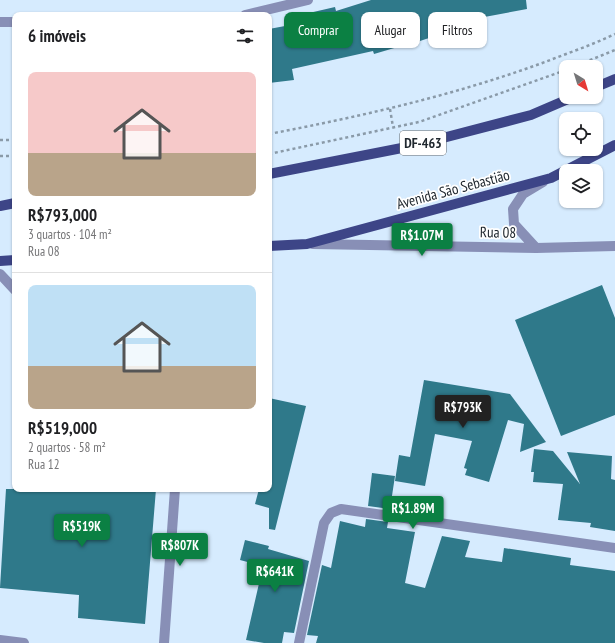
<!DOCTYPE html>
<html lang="pt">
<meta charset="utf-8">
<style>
body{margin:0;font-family:"PT Sans Narrow",sans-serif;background:#f6f6f6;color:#202124;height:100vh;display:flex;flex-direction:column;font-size:15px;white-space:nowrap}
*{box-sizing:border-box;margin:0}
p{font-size:13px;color:#757577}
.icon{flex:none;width:22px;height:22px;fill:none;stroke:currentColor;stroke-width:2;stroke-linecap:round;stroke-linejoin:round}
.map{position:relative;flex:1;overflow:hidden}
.sheet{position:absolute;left:12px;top:12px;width:260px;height:480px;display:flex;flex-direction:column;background:#fff;border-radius:8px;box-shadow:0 1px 3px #0004}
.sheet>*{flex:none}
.banner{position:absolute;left:284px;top:12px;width:271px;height:36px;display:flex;gap:8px}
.needle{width:26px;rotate:142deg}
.buttons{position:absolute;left:559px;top:60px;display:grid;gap:8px}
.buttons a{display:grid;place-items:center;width:44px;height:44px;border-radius:8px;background:#fff;box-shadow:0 1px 3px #0004;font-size:20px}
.price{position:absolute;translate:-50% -34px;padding:0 9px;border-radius:4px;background:#0b8043;color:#fff;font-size:13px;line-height:26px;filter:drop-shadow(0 1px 2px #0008)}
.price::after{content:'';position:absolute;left:50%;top:24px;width:12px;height:9px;margin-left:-6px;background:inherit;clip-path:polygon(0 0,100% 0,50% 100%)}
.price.current{background:#222;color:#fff}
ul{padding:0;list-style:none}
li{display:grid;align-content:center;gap:8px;height:212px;padding:0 16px}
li+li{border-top:1px solid #e0e0e0}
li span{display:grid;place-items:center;height:124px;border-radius:8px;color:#555}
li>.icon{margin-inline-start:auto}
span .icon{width:72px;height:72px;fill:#fffc;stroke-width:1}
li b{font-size:17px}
h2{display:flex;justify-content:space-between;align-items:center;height:48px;padding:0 16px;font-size:17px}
.pill{padding:0 14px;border-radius:8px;background:#fff;box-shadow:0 1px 3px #0004;font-size:14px;line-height:36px}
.pill.current{background:#0b8043;color:#fff}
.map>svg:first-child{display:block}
.building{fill:#2f798a}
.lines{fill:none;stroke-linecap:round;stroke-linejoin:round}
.path{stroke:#8a9aa8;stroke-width:2.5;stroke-dasharray:3 3;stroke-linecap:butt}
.minor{stroke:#888fb6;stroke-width:10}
.major{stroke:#3d4587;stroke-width:10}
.labels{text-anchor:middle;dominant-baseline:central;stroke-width:3.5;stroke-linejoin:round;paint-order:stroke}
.shield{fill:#fff;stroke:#63686d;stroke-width:1}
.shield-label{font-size:14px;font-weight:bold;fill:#20282f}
.street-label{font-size:15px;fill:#20282f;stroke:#fff}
</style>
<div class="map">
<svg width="615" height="643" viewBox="0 0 615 643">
<rect width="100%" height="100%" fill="#d6ebfe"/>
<path class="building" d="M371,0H526L527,9L479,18L480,21L402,47L401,46L374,54L373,51L292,69L294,80L269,83V29L285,26L284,20L310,16L309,13L335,7L336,11Z
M602,285L615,318V415L561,436L515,320Z
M424,380L510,394L546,442L520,452L524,424L508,420L489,482L465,475L467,469L464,468L472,441L435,434L425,486L395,481L399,455L410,457Z
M269,398L306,406L275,530L269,529V508L255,504L259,489H269Z
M534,449L553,451L580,484L567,452L612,456L611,479L615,480V531L590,527L591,523L558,520L563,484L533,482L534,472H531Z
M372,473L395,476L390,509L368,506Z
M6,489H156L145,624L78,618L79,595L0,588Z
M366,519L388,522L387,528L415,532L405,583L425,588L442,536L470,541L465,557L502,562L504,548L571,558L570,565L615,571V643H316L318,636L307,635L322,565L331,568L340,521L365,527Z
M245,540L269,546L268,549L309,561L294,633L284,632L282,643H264L246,640L263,566L240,560Z"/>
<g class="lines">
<path class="path" d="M573,67L615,50
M390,109L393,127
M269,134C363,116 455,95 545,62C568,53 592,45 615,34
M0,140H15
M269,154L419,122L566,70
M0,156H15"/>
<path class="minor" d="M245,15L308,0
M0,22H15
M313,244L536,248L615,246
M536,248L514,224L513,209L523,194L543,182
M0,274L15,290
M0,640L24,643
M164,643L175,489
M299,643L324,523L331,513L341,509L615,548"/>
<path class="major" d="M596,87L615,79
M269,174L412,146L531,115L573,97
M0,206L15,203
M269,246L307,244L551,178L615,145
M0,261L15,260"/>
</g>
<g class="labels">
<rect class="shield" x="400" y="131" width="46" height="24" rx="3"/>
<g class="shield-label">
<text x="423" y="143">DF-463</text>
</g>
<g class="street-label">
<text transform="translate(453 189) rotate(-15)">Avenida São Sebastião</text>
<text transform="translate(498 232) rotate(1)">Rua 08</text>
</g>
</g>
</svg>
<div class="buttons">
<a><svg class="needle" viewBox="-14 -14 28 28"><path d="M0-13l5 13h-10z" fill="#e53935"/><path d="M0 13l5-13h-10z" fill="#757577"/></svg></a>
<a><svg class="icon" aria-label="locate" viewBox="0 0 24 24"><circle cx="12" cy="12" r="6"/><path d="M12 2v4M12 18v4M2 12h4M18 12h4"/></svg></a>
<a><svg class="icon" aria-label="layers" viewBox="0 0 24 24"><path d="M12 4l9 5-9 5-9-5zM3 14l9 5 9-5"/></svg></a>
</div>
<b class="price" style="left:422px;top:257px">R$1.07M</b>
<b class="price current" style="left:463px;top:429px">R$793K</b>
<b class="price" style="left:413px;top:530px">R$1.89M</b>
<b class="price" style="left:82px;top:548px">R$519K</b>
<b class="price" style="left:180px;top:567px">R$807K</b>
<b class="price" style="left:275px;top:593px">R$641K</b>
<div class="banner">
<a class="pill current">Comprar</a>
<a class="pill">Alugar</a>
<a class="pill">Filtros</a>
</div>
<section class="sheet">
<h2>6 imóveis<svg class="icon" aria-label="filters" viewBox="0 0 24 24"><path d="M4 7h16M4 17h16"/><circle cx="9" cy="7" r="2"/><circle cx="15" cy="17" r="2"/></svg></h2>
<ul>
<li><span style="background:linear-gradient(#f6c9c9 65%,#b9a48a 0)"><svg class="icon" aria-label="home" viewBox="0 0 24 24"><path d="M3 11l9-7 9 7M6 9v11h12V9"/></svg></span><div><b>R$793,000</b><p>3 quartos · 104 m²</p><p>Rua 08</p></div></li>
<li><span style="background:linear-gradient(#bfe0f5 65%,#b9a48a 0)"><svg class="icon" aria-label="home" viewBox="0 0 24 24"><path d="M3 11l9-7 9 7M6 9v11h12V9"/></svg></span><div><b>R$519,000</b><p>2 quartos · 58 m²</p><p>Rua 12</p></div></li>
</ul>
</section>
</div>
